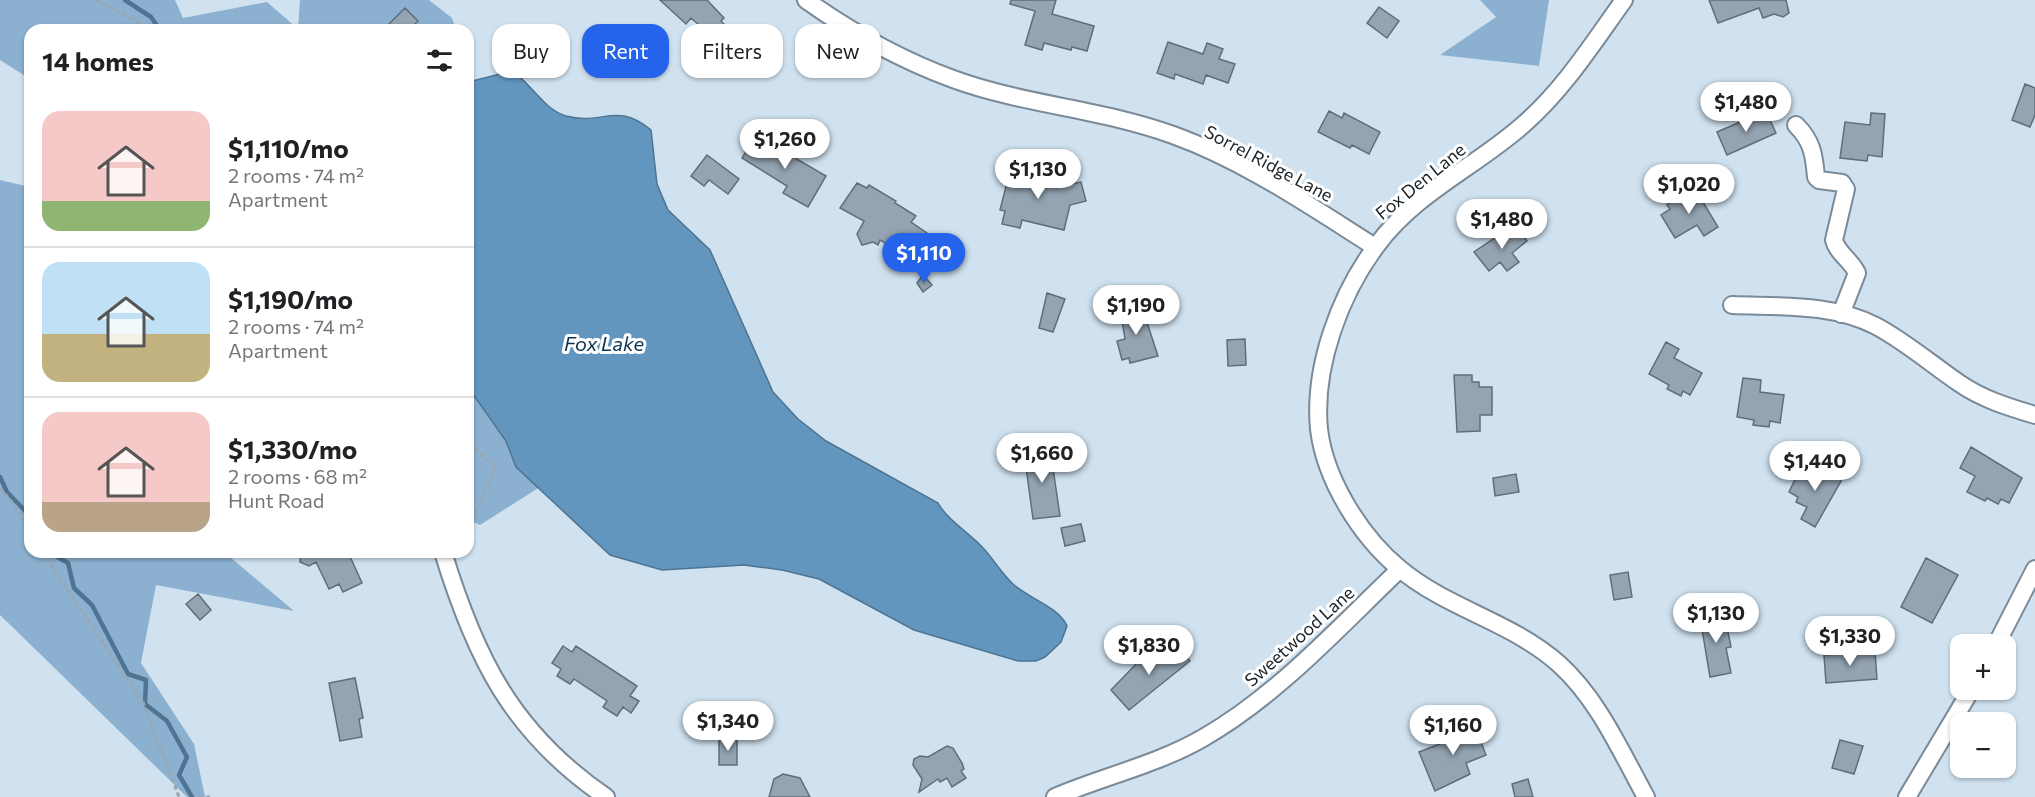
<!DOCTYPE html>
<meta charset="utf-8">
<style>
body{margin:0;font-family:Commissioner,sans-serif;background:#f2f2f2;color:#202124;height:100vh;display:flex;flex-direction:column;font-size:22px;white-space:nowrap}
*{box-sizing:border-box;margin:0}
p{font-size:20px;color:#757577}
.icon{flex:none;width:33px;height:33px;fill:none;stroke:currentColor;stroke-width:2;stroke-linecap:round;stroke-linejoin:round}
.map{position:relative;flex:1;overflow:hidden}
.sheet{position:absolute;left:24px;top:24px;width:450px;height:534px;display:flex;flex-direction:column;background:#fff;border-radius:18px;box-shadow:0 2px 4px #0004}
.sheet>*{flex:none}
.banner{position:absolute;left:492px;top:24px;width:570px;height:54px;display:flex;gap:12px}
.controls{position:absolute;left:1950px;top:634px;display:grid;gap:12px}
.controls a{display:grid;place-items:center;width:66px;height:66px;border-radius:12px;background:#fff;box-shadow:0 2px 4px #0004;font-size:30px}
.price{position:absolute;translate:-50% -51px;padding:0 14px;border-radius:21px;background:#fff;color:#222;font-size:20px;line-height:39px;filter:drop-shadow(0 2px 3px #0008)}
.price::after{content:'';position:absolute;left:50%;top:36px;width:18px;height:14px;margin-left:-9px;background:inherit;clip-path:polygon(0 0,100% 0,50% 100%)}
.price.selected{background:#2563eb;color:#fff}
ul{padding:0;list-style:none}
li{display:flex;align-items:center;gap:18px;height:150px;padding:0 18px}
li+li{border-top:2px solid #e0e0e0}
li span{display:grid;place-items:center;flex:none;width:168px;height:120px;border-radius:18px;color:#555}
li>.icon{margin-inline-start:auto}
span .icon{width:72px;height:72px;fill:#fffc;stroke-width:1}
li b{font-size:26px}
h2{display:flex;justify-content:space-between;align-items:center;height:72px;padding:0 18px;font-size:26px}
.pill{padding:0 21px;border-radius:18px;background:#fff;box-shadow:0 2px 4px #0004;font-size:21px;line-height:54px}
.pill.selected{background:#2563eb;color:#fff}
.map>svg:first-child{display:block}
.green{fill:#8cb1d0}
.water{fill:#6396be;stroke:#4e7491;stroke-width:1.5}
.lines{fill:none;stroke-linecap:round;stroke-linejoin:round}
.stream{stroke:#4e7491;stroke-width:4.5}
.building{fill:#94a4b2;stroke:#5e6e7a;stroke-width:1.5}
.minor-casing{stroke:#7a8a98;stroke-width:20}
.path{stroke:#99a7b3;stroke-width:3;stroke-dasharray:4.5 3;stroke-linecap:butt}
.minor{stroke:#fff;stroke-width:16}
.labels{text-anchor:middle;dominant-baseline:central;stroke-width:6;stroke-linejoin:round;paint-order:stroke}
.street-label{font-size:18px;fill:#1c2328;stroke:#fff}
.water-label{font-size:20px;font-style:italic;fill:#0a3450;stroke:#fff}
</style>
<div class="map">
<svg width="2035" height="797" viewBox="0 0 2035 797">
<rect width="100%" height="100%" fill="#d0e2f0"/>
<path class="green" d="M0,0H175L183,18L267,2L298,29L300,0H429L452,18L456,30H30V79L0,60Z
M1480,0H1549L1539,66L1440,55L1496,17Z
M0,180L30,187V552H224L294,611L156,585L141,663L194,744L205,797H187L0,615Z
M468,387L506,441L516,467L540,487L480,525L468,520Z"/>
<path class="water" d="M512,71C531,83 543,109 566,116C602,126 616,101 651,130L657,184L668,210L710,250L773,392L798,419L826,441L938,503C948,521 970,533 984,549C994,560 1002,574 1013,584C1029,599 1058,606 1067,626L1061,642L1045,657L1036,661H1018L914,630L819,579L782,570L744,565L662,570L610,555L516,467L506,441L468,387V82Z"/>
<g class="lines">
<path class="stream" d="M125,0L151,17L160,30
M0,477L7,492L30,516
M49,552L68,563L74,588L92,605L128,674L146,680L145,704L167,721L187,757L179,775L192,797"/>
</g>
<path class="building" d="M660,0H707L724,18L721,21L740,41L733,48L711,28L707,32L691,18L686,24Z
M1011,0H1056L1052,14L1094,26L1087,51L1072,47L1071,50L1044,43L1042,50L1025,45L1035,11L1010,4Z
M1709,0H1786L1789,13L1783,17L1774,14L1763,18L1759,8L1718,23Z
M1379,7L1399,21L1387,38L1367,23Z
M405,8L418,21L409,30H383Z
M1168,42L1203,54L1207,43L1223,49L1219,59L1235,64L1228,83L1206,75L1203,84L1175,74L1174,79L1157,73Z
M2025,84L2035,88V115L2030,127L2012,120Z
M1329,111L1342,118L1344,113L1380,132L1369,154L1352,145L1350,148L1318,132Z
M1766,111L1776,133L1727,155L1717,132Z
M1871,113L1885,114L1882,157L1868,155L1867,161L1840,158L1845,122L1870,125Z
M756,135L826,176L808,207L783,193L787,186L742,158Z
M707,155L739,179L728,194L709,180L704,186L691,176Z
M1016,165L1034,169L1032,177L1042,179L1041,182L1060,186L1081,182L1086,201L1070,205L1064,230L1022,220L1020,228L1002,224L1005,211L1000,210L1009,175L1013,176Z
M857,183L867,188L869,185L896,201L895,203L916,216L911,222L940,242L926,266L880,240L878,245L873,242L862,245L857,234L864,221L840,208Z
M1690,188L1694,194L1697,192L1718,227L1704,236L1697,225L1675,238L1661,215L1670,209L1667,205Z
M1514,225L1527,241L1512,253L1519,262L1507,271L1500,262L1489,271L1474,252Z
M923,275L932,285L923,292L917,283Z
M1047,293L1065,299L1053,332L1039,328Z
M1141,304L1158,356L1130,363L1129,358L1122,360L1117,341L1125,339L1120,309Z
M1245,339L1246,365L1228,366L1227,340Z
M1666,342L1679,349L1674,358L1702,373L1690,395L1683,391L1681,396L1667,389L1669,385L1649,374Z
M1454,375H1472V382H1479V387H1492V415H1480V431L1457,432Z
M1743,378L1761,380L1760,392L1784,395L1780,423L1770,421L1769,427L1753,425L1754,420L1737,417Z
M1971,447L2022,478L2009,503L2001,499L1998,504L1987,498L1985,501L1967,492L1975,476L1960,468Z
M1050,448L1060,516L1033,519L1024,452Z
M1801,467L1825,479L1831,467L1845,474L1815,527L1801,519L1807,507L1796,502L1798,497L1789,492Z
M1516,474L1519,492L1495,496L1493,478Z
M1081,524L1085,541L1065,546L1061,528Z
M301,552H348L362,583L343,592L339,584L329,589L316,562L309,566L300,562Z
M1926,558L1958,575L1932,623L1901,607Z
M1628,572L1632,597L1614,600L1610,575Z
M198,594L211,610L200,620L186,604Z
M1724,612L1731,647L1726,648L1731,673L1710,677L1700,617Z
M1174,642L1190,661L1129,710L1111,690L1138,662L1140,664L1149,656L1153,661Z
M563,646L572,652L576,646L637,686L630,696L639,701L631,713L623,707L617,716L603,707L607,701L574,679L570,684L557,676L561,669L552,663Z
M1875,652L1877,679L1826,683L1824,655Z
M355,678L363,718L359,719L362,737L340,741L329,683Z
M1473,722L1486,755L1466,763L1470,774L1435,791L1419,752L1450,740L1447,732Z
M719,739H737V765H719Z
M1840,740L1863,746L1854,774L1832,768Z
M947,746L953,748L962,763L964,769L961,771L966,778L952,787L947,778L940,782L938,779L919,792L922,779L913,765L914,759L920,756L928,757Z
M783,774L800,778L810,797H769L774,779Z
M1528,779L1533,797H1515L1512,784Z"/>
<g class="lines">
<g class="minor-casing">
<path id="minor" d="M806,0C851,32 901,60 953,79C1024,105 1102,109 1173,135C1245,161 1310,206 1375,247
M1624,0C1593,43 1564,89 1524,124C1477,166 1415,193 1377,245C1340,294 1313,367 1319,429C1325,480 1361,537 1400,569C1448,609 1512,622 1559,664C1598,699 1621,752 1646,797
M1796,125C1812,141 1814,154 1816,177L1819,180L1842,183L1846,189L1834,240C1837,253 1851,260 1857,273L1841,314
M1732,305C1779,307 1832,303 1876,326C1906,342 1931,364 1959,383C1982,399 2008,407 2035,415
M443,552C475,657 512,733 606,797
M1996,645L2035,569
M1055,797C1104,776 1156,765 1203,738C1278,695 1338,628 1400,569
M1907,797L1971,690"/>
</g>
<path class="path" d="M96,0L141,24L147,30
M154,30L166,28L184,30
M468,435L480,454L496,467L468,530
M0,488L16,507L30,531
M42,552L143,702L179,797
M198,797H212"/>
<use href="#minor" class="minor"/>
</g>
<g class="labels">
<g class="street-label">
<text transform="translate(1269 163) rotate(28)">Sorrel Ridge Lane</text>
<text transform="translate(1420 181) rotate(-39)">Fox Den Lane</text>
<text transform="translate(1299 636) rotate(-42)">Sweetwood Lane</text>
</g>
<g class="water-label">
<text x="604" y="343">Fox Lake</text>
</g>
</g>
</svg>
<div class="controls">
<a>+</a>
<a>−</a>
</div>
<b class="price" style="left:1746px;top:133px">$1,480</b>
<b class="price" style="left:785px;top:170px">$1,260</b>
<b class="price" style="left:1038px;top:200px">$1,130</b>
<b class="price" style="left:1689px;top:215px">$1,020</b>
<b class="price" style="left:1502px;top:250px">$1,480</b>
<b class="price selected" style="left:924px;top:284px">$1,110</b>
<b class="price" style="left:1136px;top:336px">$1,190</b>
<b class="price" style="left:1042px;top:484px">$1,660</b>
<b class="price" style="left:1815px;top:492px">$1,440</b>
<b class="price" style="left:1716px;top:644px">$1,130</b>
<b class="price" style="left:1850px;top:667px">$1,330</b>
<b class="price" style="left:1149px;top:676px">$1,830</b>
<b class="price" style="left:728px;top:752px">$1,340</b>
<b class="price" style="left:1453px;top:756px">$1,160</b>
<div class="banner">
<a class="pill">Buy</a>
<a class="pill selected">Rent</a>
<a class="pill">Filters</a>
<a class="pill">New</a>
</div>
<section class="sheet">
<h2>14 homes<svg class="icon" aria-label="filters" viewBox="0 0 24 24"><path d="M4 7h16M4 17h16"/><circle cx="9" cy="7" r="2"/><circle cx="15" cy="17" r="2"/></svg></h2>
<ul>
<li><span style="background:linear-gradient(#f6c9c9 75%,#8fb573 0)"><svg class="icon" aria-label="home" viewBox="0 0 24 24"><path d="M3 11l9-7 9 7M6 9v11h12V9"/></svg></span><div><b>$1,110/mo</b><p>2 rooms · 74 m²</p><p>Apartment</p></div></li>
<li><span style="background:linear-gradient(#bfe0f5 60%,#c2b280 0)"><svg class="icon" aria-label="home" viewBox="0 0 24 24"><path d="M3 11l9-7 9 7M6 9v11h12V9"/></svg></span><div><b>$1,190/mo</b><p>2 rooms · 74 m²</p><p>Apartment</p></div></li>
<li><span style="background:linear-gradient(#f6c9c9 75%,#b9a48a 0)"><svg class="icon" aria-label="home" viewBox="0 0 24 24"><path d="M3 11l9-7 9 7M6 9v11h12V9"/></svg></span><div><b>$1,330/mo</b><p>2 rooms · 68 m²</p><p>Hunt Road</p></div></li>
</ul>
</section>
</div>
